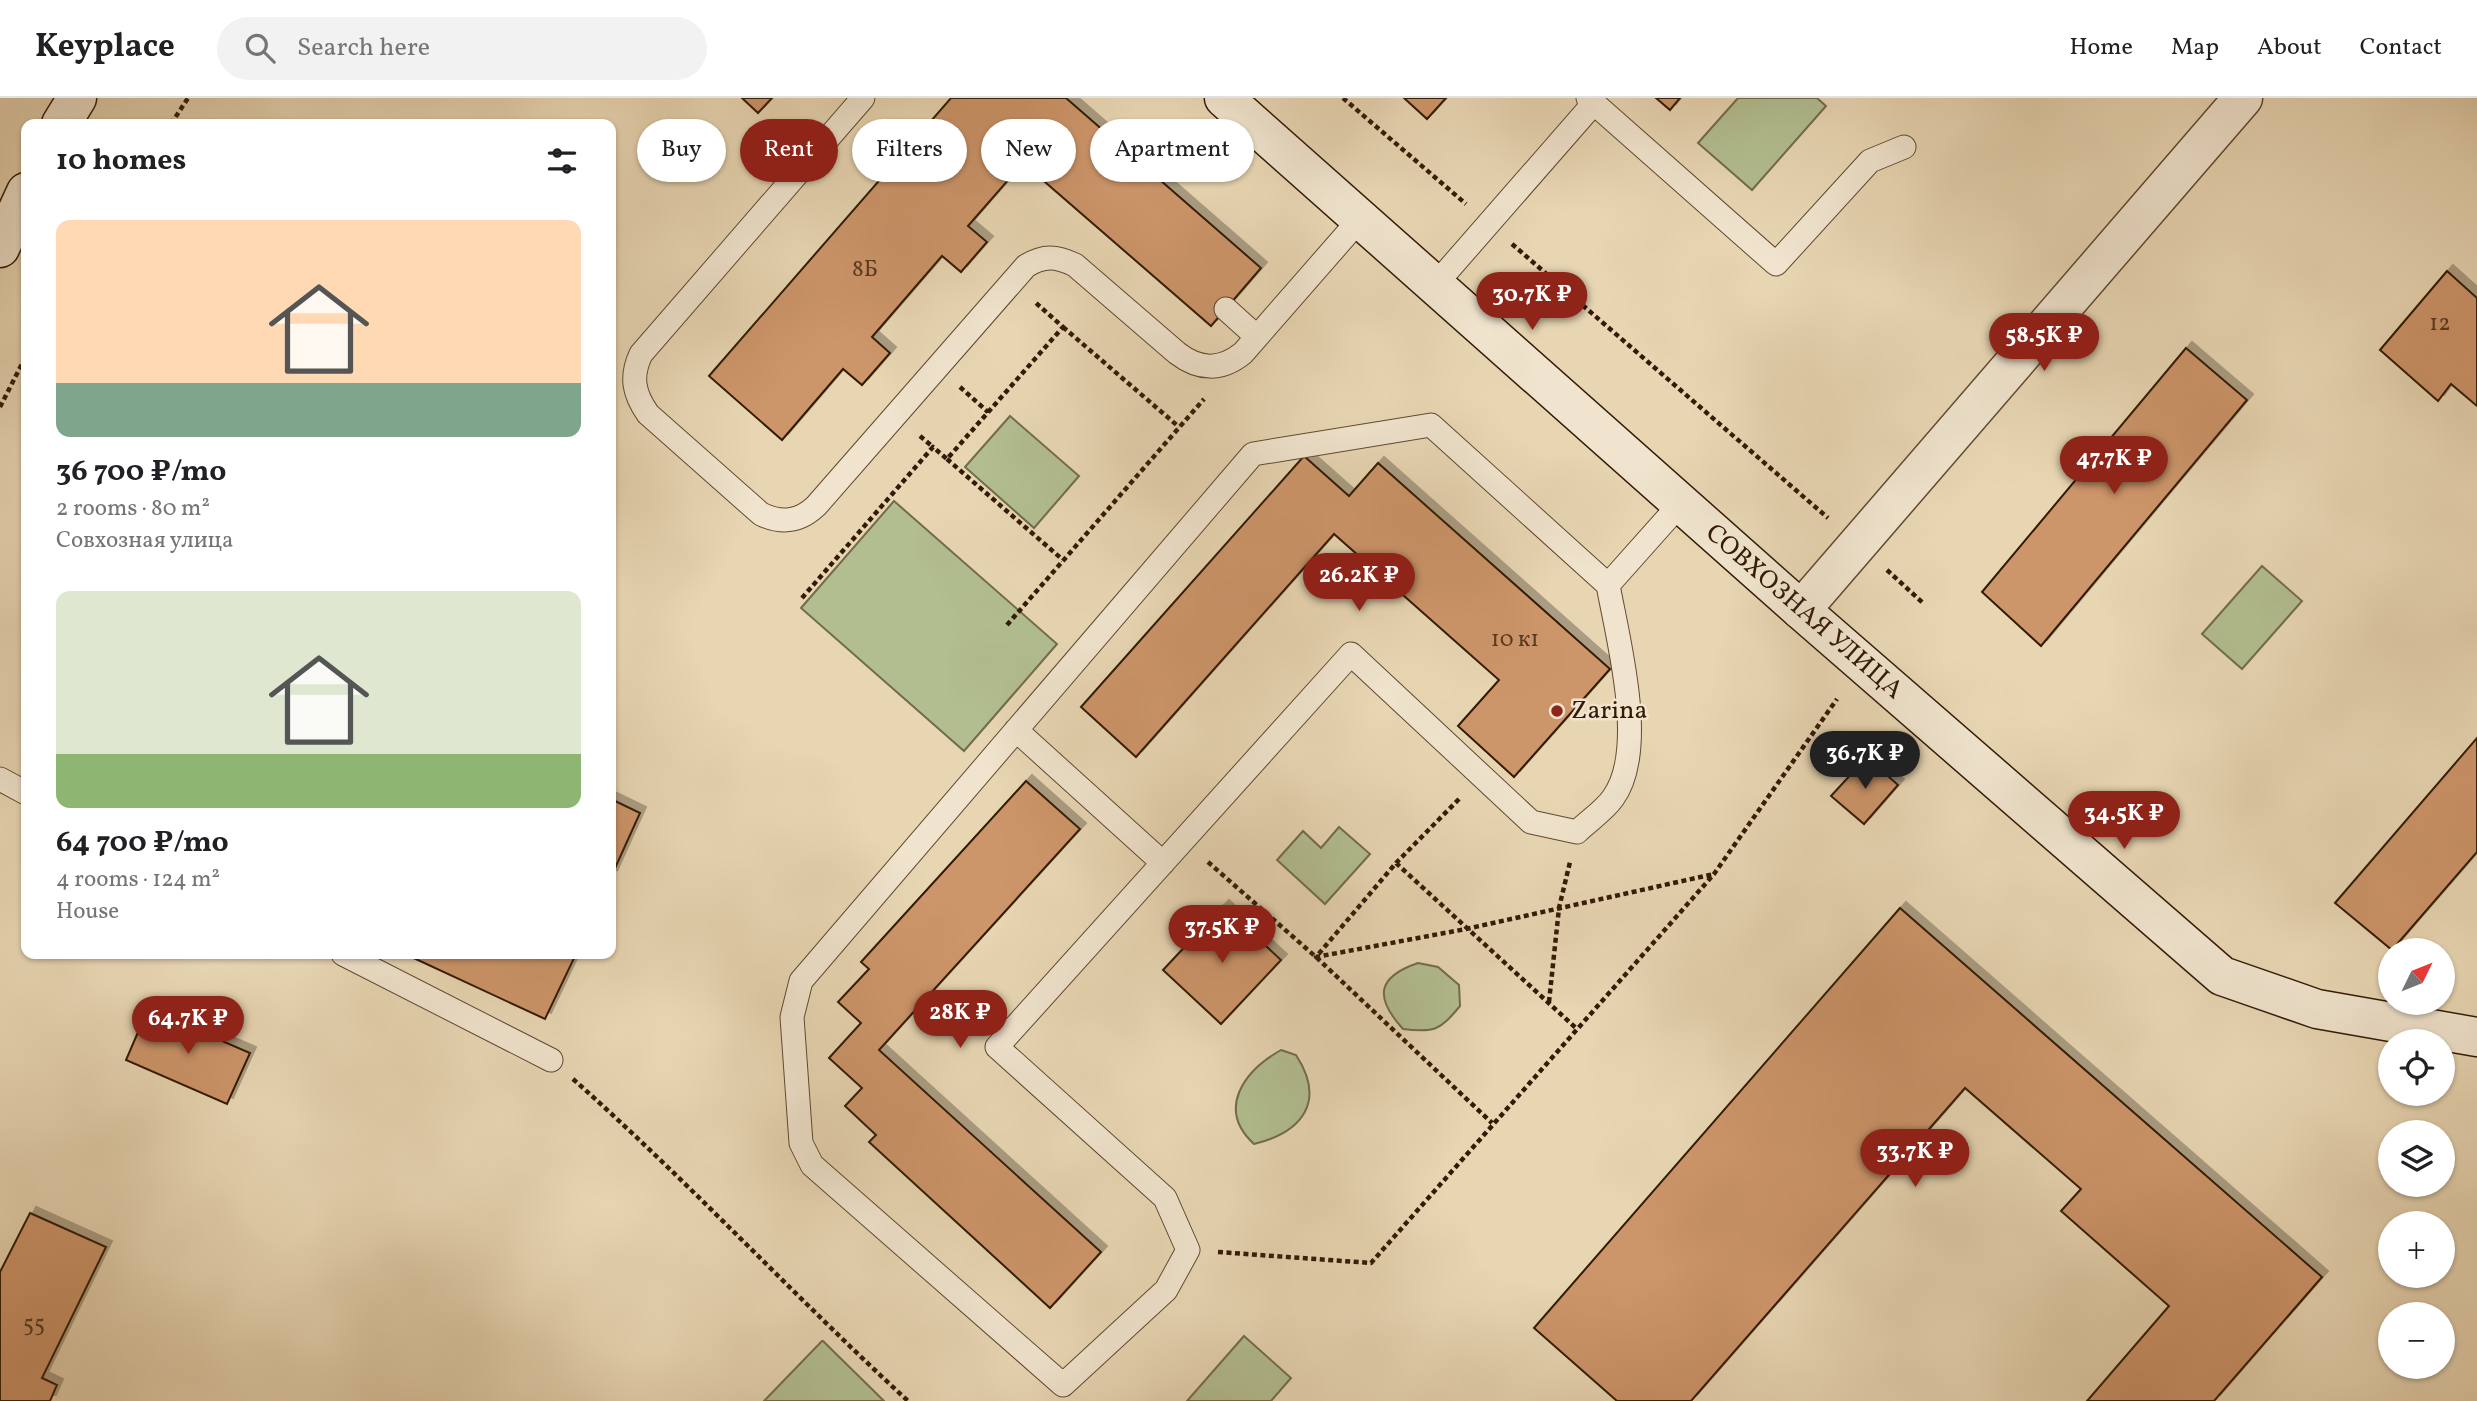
<!DOCTYPE html>
<meta charset="utf-8">
<style>
body{margin:0;font-family:Vollkorn,serif;background:#f2f2f2;color:#202124;height:100vh;display:flex;flex-direction:column;font-size:26px;white-space:nowrap}
*{box-sizing:border-box;margin:0}
p{font-size:23px;color:#757577}
.icon{flex:none;width:38px;height:38px;fill:none;stroke:currentColor;stroke-width:2;stroke-linecap:round;stroke-linejoin:round}
.map{position:relative;flex:1;overflow:hidden}
.drawer{position:absolute;left:21px;top:21px;width:595px;height:840px;display:flex;flex-direction:column;background:#fff;border-radius:14px;box-shadow:0 2px 5px #0004}
.drawer>*{flex:none}
.top-card{position:absolute;left:637px;top:21px;width:665px;height:63px;display:flex;gap:14px}
.needle{width:46px;rotate:47deg}
.buttons{position:absolute;left:2378px;top:840px;display:grid;gap:14px}
.buttons a{display:grid;place-items:center;width:77px;height:77px;border-radius:50%;background:#fff;box-shadow:0 2px 5px #0004;font-size:35px}
.price{position:absolute;translate:-50% -60px;padding:0 16px;border-radius:24px;background:#8f2418;color:#fff;font-size:23px;line-height:46px;filter:drop-shadow(0 2px 4px #0008)}
.price::after{content:'';position:absolute;left:50%;top:42px;width:21px;height:16px;margin-left:-10px;background:inherit;clip-path:polygon(0 0,100% 0,50% 100%)}
.price.selected{background:#222;color:#fff}
ul{padding:0;list-style:none}
li{display:grid;align-content:center;gap:14px;height:371px;padding:0 35px}
li span{display:grid;place-items:center;height:217px;border-radius:14px;color:#555}
li>.icon{margin-inline-start:auto}
span .icon{width:126px;height:126px;fill:#fffc;stroke-width:1}
li b{font-size:30px}
h2{display:flex;justify-content:space-between;align-items:center;height:84px;padding:0 35px;font-size:30px}
.tag{padding:0 24px;border-radius:32px;background:#fff;box-shadow:0 2px 5px #0004;font-size:24px;line-height:63px}
.tag.selected{background:#8f2418;color:#fff}
header{display:flex;align-items:center;gap:42px;box-sizing:border-box;height:98px;padding:0 35px;background:#fff;border-bottom:2px solid #e0e0e0}
header strong{font-size:33px}
nav{display:flex;gap:38px;margin-inline-start:auto;font-size:24px}
.search{width:490px;height:63px;background:#f2f2f2;display:flex;align-items:center;gap:18px;box-sizing:border-box;padding:0 24px;border-radius:38px;color:#757577;font-size:26px}
.map>svg:first-child{display:block}
.green{fill:#b2be90;stroke:#726c4b;stroke-width:2}
.building{fill:#cd956b;stroke:#331a06;stroke-width:2;filter:url(#shadow)}
.lines{fill:none;stroke-linecap:round;stroke-linejoin:round}
.lane-casing{stroke:#604931;stroke-width:25}
.street-casing{stroke:#604931;stroke-width:41}
.secondary-casing{stroke:#331a06;stroke-width:41}
.path{stroke:#331a06;stroke-width:4.5;stroke-dasharray:5 3.5;stroke-linecap:butt}
.lane{stroke:#f0e4ce;stroke-width:23}
.street{stroke:#f0e4ce;stroke-width:38}
.secondary{stroke:#f0e4ce;stroke-width:38}
.poi-dot{fill:#8f2418;stroke:#f0e4ce;stroke-width:2.5}
.labels{text-anchor:middle;dominant-baseline:central;stroke-width:5;stroke-linejoin:round;paint-order:stroke}
.number-label{font-size:23px;fill:#5a391f}
.street-label{font-size:26px;fill:#331a06;stroke:#f0e4ce}
.poi-label{font-size:26px;fill:#331a06;stroke:#f0e4ce;text-anchor:start}
</style>
<header>
<strong>Keyplace</strong>
<div class="search"><svg class="icon" aria-label="search" viewBox="0 0 24 24"><circle cx="10" cy="10" r="6"/><path d="M15 15l6 6"/></svg>Search here</div>
<nav><a>Home</a><a>Map</a><a>About</a><a>Contact</a></nav>
</header>
<div class="map">
<svg width="2477" height="1303" viewBox="0 0 2477 1303">
<defs>
<filter id="shadow"><feDropShadow dx="6" dy="-6" stdDeviation="0" flood-color="#0004"/></filter>
</defs>
<rect width="100%" height="100%" fill="#e8d6b3"/>
<filter id="stains"><feTurbulence type="fractalNoise" baseFrequency=".00286" numOctaves="4"/><feColorMatrix values="0 0 0 0 .2 0 0 0 0 .09 0 0 0 0 .02 0 0 0 .5 -.17"/></filter>
<radialGradient id="worn" r=".72"><stop offset=".6" stop-color="#630" stop-opacity="0"/><stop offset="1" stop-color="#630" stop-opacity=".3"/></radialGradient>
<path class="green" d="M1738,0H1817L1826,8L1752,92L1698,45Z
M1010,318L1079,378L1034,430L965,369Z
M894,403L1057,546L964,653L801,510Z
M2262,468L2302,503L2242,571L2202,536Z
M1339,729L1370,756L1325,806L1277,762L1303,733L1321,750Z
M1418,865L1438,869L1459,887L1460,908C1440,932 1435,935 1403,931C1374,899 1377,879 1418,865Z
M1281,952L1296,957C1326,1003 1303,1034 1254,1046C1216,1011 1244,973 1281,952Z
M1244,1238L1291,1280L1271,1303H1187Z
M822,1243H823L884,1303H764Z"/>
<path class="building" d="M742,0H772L758,15Z
M951,0H1066L1261,170L1211,228L1023,65L968,128L987,144L961,174L942,158L872,239L890,255L862,287L843,271L782,342L709,278Z
M1404,0H1446L1427,21Z
M1656,0H1680L1670,12Z
M2447,173L2477,200V308L2451,286L2438,303L2380,252Z
M2186,250L2247,302L2041,548L1982,494Z
M1304,358L1349,398L1378,365L1610,571L1514,679L1458,628L1499,582L1334,436L1136,659L1081,609Z
M2477,640V754L2392,852L2335,805Z
M1867,659L1898,687L1864,726L1831,698Z
M1026,683L1080,731L879,952L1101,1154L1050,1210L869,1044L876,1037L845,1008L862,990L829,960L861,925L838,904L869,871L861,864Z
M611,701L640,715L611,779Z
M1223,808L1281,862L1221,926L1163,872Z
M1900,810L2322,1179L2214,1303H2087L2169,1208L2061,1113L2081,1091L1965,990L1691,1303H1617L1534,1230Z
M405,856H576L545,921Z
M148,911L250,955L227,1006L126,962Z
M30,1115L106,1149L42,1280L57,1287L50,1303H0V1174Z"/>
<g class="lines">
<g class="lane-casing">
<path id="lane" d="M863,0L641,256C630,279 634,296 648,316L761,416C782,426 799,424 816,408L1026,168C1044,157 1056,158 1075,167L1177,255C1199,272 1221,273 1243,255L1360,121
M1588,0L1776,166L1870,63L1904,49
M1435,187L1594,5
M1226,211L1257,239
M1608,487L1431,327L1253,356L801,883L792,919L801,1045L812,1067L1063,1287L1166,1192L1188,1152L1165,1100L997,949L1351,556L1531,724L1577,734C1588,723 1604,713 1613,700C1648,652 1618,542 1608,487L1681,405
M1016,632L1163,765
M0,681L26,695
M343,856L551,962"/>
</g>
<g class="street-casing">
<path id="street" d="M1801,512L2243,0"/>
</g>
<g class="secondary-casing">
<path id="secondary" d="M1224,0L1801,512L2222,878L2317,911L2477,939
M61,26L77,0
M0,150L26,94"/>
</g>
<path class="path" d="M1343,0L1466,106
M171,26L188,0
M1512,146L1828,420
M1063,229L1179,329
M960,289L988,314
M0,309L26,258
M920,338L933,349
M947,361L1063,462
M1887,472L1923,505
M802,500L933,349L947,361L1063,229L1036,205
M1007,527L1204,301
M1459,701L1396,765L1316,859L1466,831L1714,776
M1208,764L1316,859L1492,1025
M1396,765L1577,931
M1549,904L1559,810L1570,764
M573,981C689,1084 794,1198 908,1303
M1218,1154L1371,1165L1714,776L1837,601"/>
<use href="#lane" class="lane"/>
<use href="#street" class="street"/>
<use href="#secondary" class="secondary"/>
</g>
<circle class="poi-dot" cx="1557" cy="613" r="7"/>
<g class="labels">
<g class="number-label">
<text x="865" y="172">8Б</text>
<text x="2440" y="226">12</text>
<text x="1515" y="542">10 к1</text>
<text x="34" y="1227">55</text>
</g>
<g class="street-label">
<text transform="translate(1804 514) rotate(41)">СОВХОЗНАЯ УЛИЦА</text>
</g>
<g class="poi-label">
<text x="1571" y="613">Zarina</text>
</g>
</g>
<rect width="100%" height="100%" filter="url(#stains)"/>
<rect width="100%" height="100%" fill="url(#worn)"/>
</svg>
<div class="buttons">
<a><svg class="needle" viewBox="-14 -14 28 28"><path d="M0-13l5 13h-10z" fill="#e53935"/><path d="M0 13l5-13h-10z" fill="#757577"/></svg></a>
<a><svg class="icon" aria-label="locate" viewBox="0 0 24 24"><circle cx="12" cy="12" r="6"/><path d="M12 2v4M12 18v4M2 12h4M18 12h4"/></svg></a>
<a><svg class="icon" aria-label="layers" viewBox="0 0 24 24"><path d="M12 4l9 5-9 5-9-5zM3 14l9 5 9-5"/></svg></a>
<a>+</a>
<a>−</a>
</div>
<b class="price" style="left:1532px;top:234px">30.7K ₽</b>
<b class="price" style="left:2044px;top:275px">58.5K ₽</b>
<b class="price" style="left:2114px;top:398px">47.7K ₽</b>
<b class="price" style="left:1359px;top:515px">26.2K ₽</b>
<b class="price selected" style="left:1865px;top:693px">36.7K ₽</b>
<b class="price" style="left:2124px;top:753px">34.5K ₽</b>
<b class="price" style="left:1222px;top:867px">37.5K ₽</b>
<b class="price" style="left:960px;top:952px">28K ₽</b>
<b class="price" style="left:188px;top:958px">64.7K ₽</b>
<b class="price" style="left:1915px;top:1091px">33.7K ₽</b>
<div class="top-card">
<a class="tag">Buy</a>
<a class="tag selected">Rent</a>
<a class="tag">Filters</a>
<a class="tag">New</a>
<a class="tag">Apartment</a>
</div>
<section class="drawer">
<h2>10 homes<svg class="icon" aria-label="filters" viewBox="0 0 24 24"><path d="M4 7h16M4 17h16"/><circle cx="9" cy="7" r="2"/><circle cx="15" cy="17" r="2"/></svg></h2>
<ul>
<li><span style="background:linear-gradient(#ffd9b3 75%,#7fa58c 0)"><svg class="icon" aria-label="home" viewBox="0 0 24 24"><path d="M3 11l9-7 9 7M6 9v11h12V9"/></svg></span><div><b>36 700 ₽/mo</b><p>2 rooms · 80 m²</p><p>Совхозная улица</p></div></li>
<li><span style="background:linear-gradient(#dfe7d0 75%,#8fb573 0)"><svg class="icon" aria-label="home" viewBox="0 0 24 24"><path d="M3 11l9-7 9 7M6 9v11h12V9"/></svg></span><div><b>64 700 ₽/mo</b><p>4 rooms · 124 m²</p><p>House</p></div></li>
</ul>
</section>
</div>
